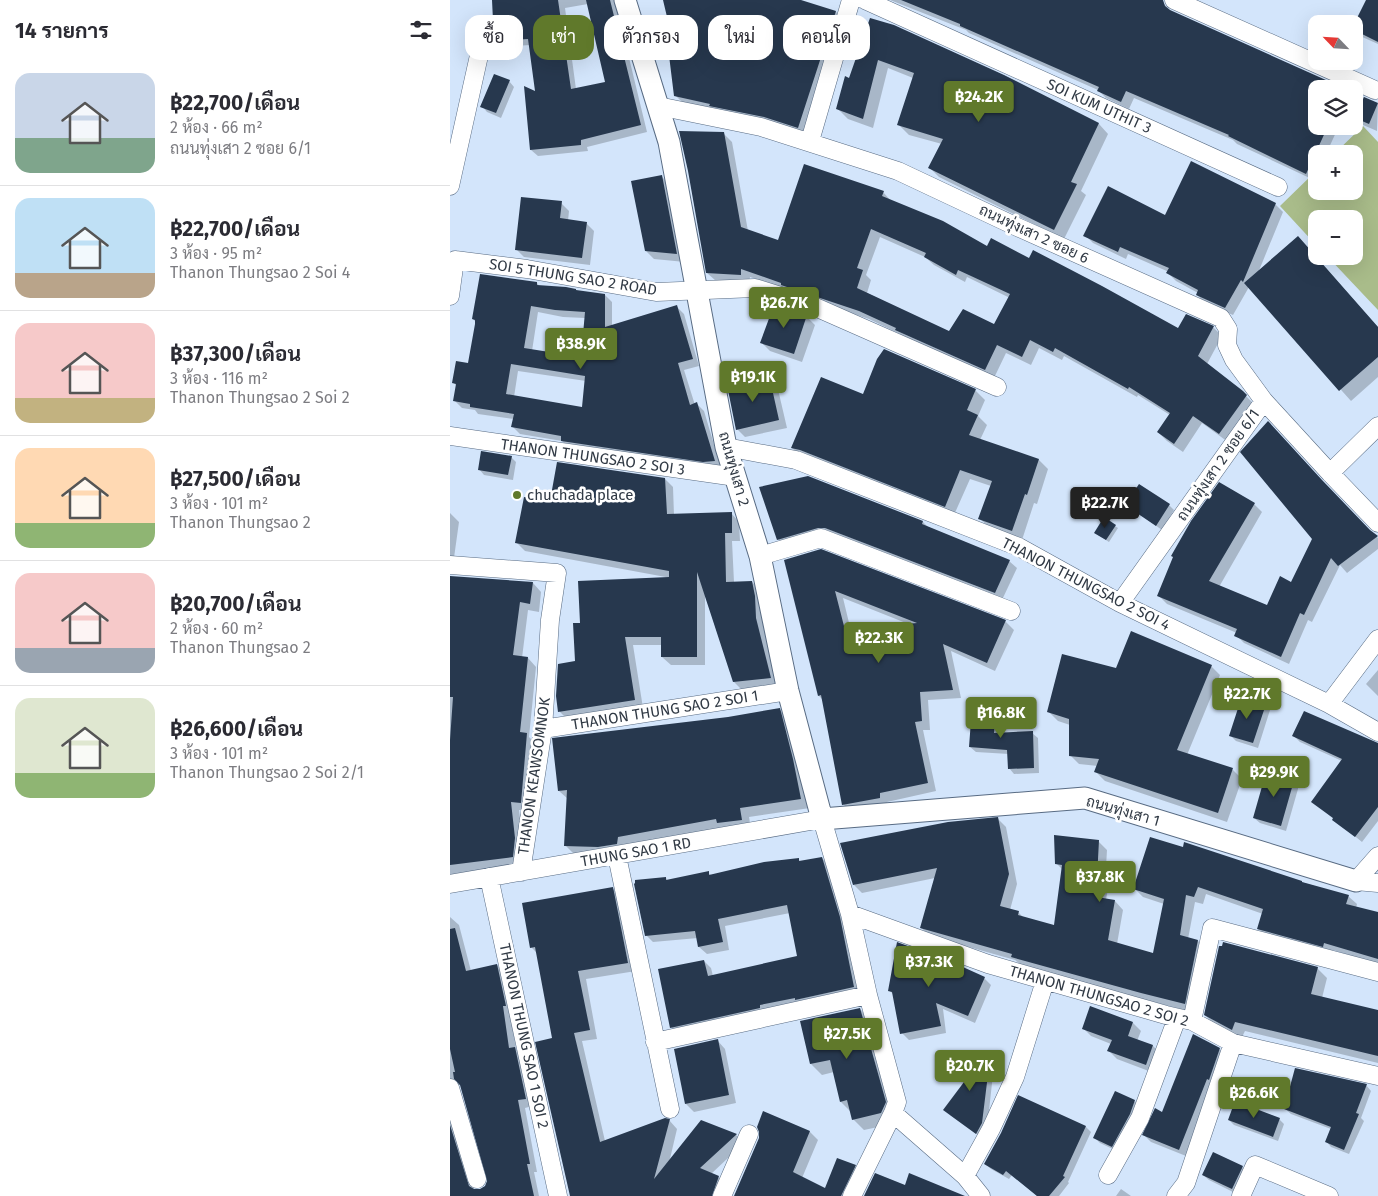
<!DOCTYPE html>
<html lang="th">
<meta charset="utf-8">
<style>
body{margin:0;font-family:"Fira Sans",Sarabun,sans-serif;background:#f7f7f7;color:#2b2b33;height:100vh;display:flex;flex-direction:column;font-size:19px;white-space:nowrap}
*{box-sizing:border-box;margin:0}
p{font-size:16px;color:#7c7c81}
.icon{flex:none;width:28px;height:28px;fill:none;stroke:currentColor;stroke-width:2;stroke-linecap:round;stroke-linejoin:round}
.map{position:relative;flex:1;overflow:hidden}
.drawer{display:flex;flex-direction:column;background:#fff;width:450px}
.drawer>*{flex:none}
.hud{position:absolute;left:15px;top:15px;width:475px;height:45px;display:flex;gap:10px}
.needle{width:32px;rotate:295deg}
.controls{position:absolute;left:858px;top:15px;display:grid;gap:10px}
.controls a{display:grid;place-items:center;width:55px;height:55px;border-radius:10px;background:#fff;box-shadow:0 5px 20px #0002;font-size:25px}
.price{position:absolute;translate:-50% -42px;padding:0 11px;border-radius:5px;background:#60792b;color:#fff;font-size:16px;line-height:32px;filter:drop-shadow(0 1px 2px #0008)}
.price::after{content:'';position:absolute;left:50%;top:30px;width:15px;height:11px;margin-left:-8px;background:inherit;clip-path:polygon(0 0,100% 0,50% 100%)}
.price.on{background:#222;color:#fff}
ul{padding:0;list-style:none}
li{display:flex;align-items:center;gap:15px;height:125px;padding:0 15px}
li+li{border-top:1px solid #e1e1e2}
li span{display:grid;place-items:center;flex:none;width:140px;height:100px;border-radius:15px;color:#555}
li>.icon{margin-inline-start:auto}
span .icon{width:60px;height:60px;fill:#fffc;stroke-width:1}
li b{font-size:21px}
h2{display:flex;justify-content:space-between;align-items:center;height:60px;padding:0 15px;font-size:21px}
.pill{padding:0 18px;border-radius:15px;background:#fff;box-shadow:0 5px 20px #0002;font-size:18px;line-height:45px}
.pill.on{background:#60792b;color:#fff}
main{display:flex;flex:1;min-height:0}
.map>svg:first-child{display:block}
.green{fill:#a9bc8a}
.shadow{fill:#0003;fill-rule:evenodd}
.building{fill:#27384e;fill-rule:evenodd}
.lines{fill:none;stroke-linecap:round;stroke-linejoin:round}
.minor-casing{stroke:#586b83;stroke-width:19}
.tertiary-casing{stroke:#586b83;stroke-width:23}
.minor{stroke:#fff;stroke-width:18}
.tertiary{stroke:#fff;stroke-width:21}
.poi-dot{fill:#60792b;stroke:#fff;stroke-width:2}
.labels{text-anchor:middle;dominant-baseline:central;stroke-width:5;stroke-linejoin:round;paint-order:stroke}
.street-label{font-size:15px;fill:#313a45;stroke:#fff}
.poi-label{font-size:15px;fill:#313a45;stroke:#fff;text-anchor:start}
</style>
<main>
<section class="drawer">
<h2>14 รายการ<svg class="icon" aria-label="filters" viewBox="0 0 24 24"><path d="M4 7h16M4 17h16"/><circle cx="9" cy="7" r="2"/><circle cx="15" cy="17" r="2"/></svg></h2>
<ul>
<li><span style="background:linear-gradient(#c9d6e8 65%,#7fa58c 0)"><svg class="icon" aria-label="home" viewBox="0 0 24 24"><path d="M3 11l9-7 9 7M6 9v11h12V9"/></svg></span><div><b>฿22,700/เดือน</b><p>2 ห้อง · 66 m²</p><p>ถนนทุ่งเสา 2 ซอย 6/1</p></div></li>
<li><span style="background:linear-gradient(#bfe0f5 75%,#b9a48a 0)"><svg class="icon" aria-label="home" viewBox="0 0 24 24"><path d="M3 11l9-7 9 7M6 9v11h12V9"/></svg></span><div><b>฿22,700/เดือน</b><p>3 ห้อง · 95 m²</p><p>Thanon Thungsao 2 Soi 4</p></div></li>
<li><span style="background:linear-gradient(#f6c9c9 75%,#c2b280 0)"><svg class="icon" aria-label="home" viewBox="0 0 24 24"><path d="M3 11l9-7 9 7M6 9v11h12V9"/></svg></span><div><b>฿37,300/เดือน</b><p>3 ห้อง · 116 m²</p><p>Thanon Thungsao 2 Soi 2</p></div></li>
<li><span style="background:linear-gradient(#ffd9b3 75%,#8fb573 0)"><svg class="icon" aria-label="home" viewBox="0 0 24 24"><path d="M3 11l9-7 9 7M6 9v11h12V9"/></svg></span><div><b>฿27,500/เดือน</b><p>3 ห้อง · 101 m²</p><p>Thanon Thungsao 2</p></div></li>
<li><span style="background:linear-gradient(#f6c9c9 75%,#9aa5b1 0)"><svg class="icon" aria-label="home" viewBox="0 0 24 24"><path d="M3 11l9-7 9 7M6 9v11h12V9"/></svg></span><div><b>฿20,700/เดือน</b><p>2 ห้อง · 60 m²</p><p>Thanon Thungsao 2</p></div></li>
<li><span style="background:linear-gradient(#dfe7d0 75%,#8fb573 0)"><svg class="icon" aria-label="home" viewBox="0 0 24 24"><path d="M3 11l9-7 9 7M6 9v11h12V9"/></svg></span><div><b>฿26,600/เดือน</b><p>3 ห้อง · 101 m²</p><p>Thanon Thungsao 2 Soi 2/1</p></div></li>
</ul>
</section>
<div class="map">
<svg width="928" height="1196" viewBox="0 0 928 1196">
<rect width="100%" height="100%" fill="#d3e5fb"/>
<path class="green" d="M913,126L928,142V310L877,256H904V219H866V245L830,206L866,171V191H904V154H884Z"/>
<path class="shadow" d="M43,0H165L197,132L137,147L138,151L88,156L81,150L87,93L80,45L52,47L45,40ZM138,4L157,83L126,89L115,8Z
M215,0H347L386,12L394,21L356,135L234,104L225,95L223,39Z
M440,0H710L722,12L866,89V126H889L876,154H866V176L864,180L787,144L783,140L684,98L679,109L656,98L648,90L519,33L516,30Z
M917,0H928V44L910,36L904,30Z
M421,19L554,76L649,124L658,134L631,191L636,195L614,239L489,177L480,168L492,144L459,135L449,125L463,78L438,68L423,128L398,119L388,109L400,79Z
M59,81L64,87L51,118L37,112L32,106Z
M904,93L928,104L927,131L904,121Z
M273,133L282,142L298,231L329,241L433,192L442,202L537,247L728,330L763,327L772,336L757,364L792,392L805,405L778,442L752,423L733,452L717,441L708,432L720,415L688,395L687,397L614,356L612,360L589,348L581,365L556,353L544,378L455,339L450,334L419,319L341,293L338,290L300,277L299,283L266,281L257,273ZM430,237L475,257L484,265L515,282L517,277L560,298L545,326L499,333L417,293L421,280L416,275Z
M212,177L220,185L235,262L204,259L196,251Z
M111,203L119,211L118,221L136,223L144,231L140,265L74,257L66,249Z
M825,204L833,212L808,273L858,248L928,327V377L901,401L799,287L783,315L755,303L747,295L748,293L726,281L718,273L719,272L678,254L676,259L643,243L635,235L716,216Z
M87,283L90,287L155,295L162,302V326L227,307L234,314L249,366L234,370L245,405L247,404L254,411L271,468L119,448L112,441L70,434L63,427L64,419L28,414L25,410L12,408L5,401L7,386L4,383L19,364L26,322L23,319ZM88,312L113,317L135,318L133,358L82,351ZM68,371L136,381L133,408L64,397Z
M356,316L365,325L352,362L320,351L312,343Z
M319,377L327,385L337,428L295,437L287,429Z
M525,390L535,400L528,416L537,425L530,440L589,460L598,469L587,504L584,503L572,540L540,528L530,519L541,486L520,479L504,515L352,458L342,448L413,396Z
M61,457L66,462L63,480L34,475L29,469Z
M215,479L223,487L224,515L281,513L289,522L290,541H282L284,582H302L310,590L329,686L292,690L284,682L255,595V665H221L212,657V645H183L193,708L118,720L110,712L107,695L126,662L131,624L221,578L75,551L67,543L101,503Z
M311,488L473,522L478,527L559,561L567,568L552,600L376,535L336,547L328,539Z
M804,504L812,512L769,587L818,606L842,583L864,539L921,532L928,538V549L897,573L890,565L862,622L858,620L839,664L794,643L786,635L787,633L717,604L709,596Z
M677,505H719L724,510L712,530Z
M0,513L9,522L3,565L0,569Z
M665,526L668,528L659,542L648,535Z
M335,561L555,621L564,630L545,671L501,651L511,698L478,700L480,730H473L486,791L437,802L438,806L402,813L393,804L373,700L369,696ZM393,598L461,625L401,631Z
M0,577L83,583L91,592L89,612L78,610L72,658H78L86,667L79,737L85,743L79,811L69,810L74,848L71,865L0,875Z
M761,666L770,675L737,755L783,770L792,779L777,822L655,781L646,772L648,766L629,764L620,755V725L608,721L599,712L667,669Z
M928,670V696L916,684Z
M815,705L820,710L808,748L786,741L781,736Z
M329,709L338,718L360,808L299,817L301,829L124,854L115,845L118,799L109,791L278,718Z
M546,710L551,715L549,734L582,733L588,738L589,773L564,774L559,768V754L526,752L520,747Z
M844,736L928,744V821L912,842L863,802L892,761L850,742Z
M843,778L848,783V789L836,831L810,823L804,818Z
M548,819L556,827L567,884L560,910L568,912L574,918L605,927L612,869L606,863L648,841L657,850L655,885L658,888L656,900L665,901L673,910L667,944L704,955L714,904L693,897L684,888L851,882L898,896L907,904L906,908L928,914V964L883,950L882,954L817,937L808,929L813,914L756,894L753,904L745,902L738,939L748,941L756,950L743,1012L700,1001L571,965L565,960L480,936L471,928L485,878L412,893L404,885Z
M372,858L379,865L397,925L411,994L228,1035L221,1027L254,961L261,968L263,976L349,957L340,913L275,926L279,950L257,954L249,947L248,938L203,942L196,935L216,878L218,881L258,873L261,875L348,859L351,862Z
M162,888L171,897L186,971L136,979L147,1039L132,1041L155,1141L219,1120L227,1129L219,1163L252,1122L286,1135L294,1143L261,1174L268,1177L277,1186L272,1196H122L103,1039L88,954L81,947Z
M0,917L9,925L21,971L47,965L54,973L66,1049L72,1056L83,1106L75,1108L87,1172H84L89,1196H0V1109L24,1189L30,1191L36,1187L39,1176L12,1085H5L0,1090Z
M867,968L877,978L872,998L928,1011V1063L795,1031L791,1039L765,1025L755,1015Z
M534,978L541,985L525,1023L493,1009L496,1033L459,1040L452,1033L444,995L440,991Z
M410,1009L421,1020L431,1057L442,1124L414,1130L403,1119L401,1112L391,1102L384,1072L372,1075L361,1064L351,1022Z
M683,1023L691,1031L687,1041L703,1046L711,1054L704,1073L667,1059L659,1051L661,1044L641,1036L633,1028Z
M267,1040L275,1049L286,1103L244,1112L236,1104Z
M769,1049L776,1056L736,1156L701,1142L694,1135Z
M539,1059L544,1065L537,1129L532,1138L500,1115L515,1081H512L507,1076Z
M916,1085L921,1091L911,1118L914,1121L899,1154L881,1147L876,1141L881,1129L841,1114L835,1109Z
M569,1097L636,1127L641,1132L618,1182L619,1183L609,1196H587L562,1175L559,1179L541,1169L535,1164L552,1134Z
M685,1101L690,1106L667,1151L650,1143L645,1138Z
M314,1113L360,1132L368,1140L352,1178L375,1190L405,1166L413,1174L403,1196H285L310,1139Z
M829,1119L834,1124L828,1141L784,1125L779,1120Z
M792,1167L797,1172L787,1194L759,1180L753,1175Z
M671,1189L681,1196H666Z"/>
<path class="building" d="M42,0H108L121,89L155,82L136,0H160L191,125L131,140V145L80,150L74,86L85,91L78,39L44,41Z
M213,0H351L386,11L348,128L314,117L259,106L260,104L224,96L217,39L222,38Z
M451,0H713L715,6L720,10L896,89H866V126H878L856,174L778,136L779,135L676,91L671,102L647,91L649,87L510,26V24Z
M916,0H928V42L904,30V24Z
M420,18L444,25L554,75L649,123L621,182L627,184L604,230L478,168L493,139L447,125L464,73L428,60L413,119L386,109L395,76L399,78Z
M44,74L60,80L46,113L30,107Z
M914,97L928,103L919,124L905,118Z
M229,131L274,132L291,227L328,240L354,164L434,191L432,196L493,221L537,246L541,238L579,258L583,250L652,286L728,328L736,314L764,326L748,356L793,391L797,395L769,434L743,416L724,444L707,432L720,413L679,387L678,389L605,348L603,352L580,340L572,357L547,345L535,370L445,330L446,328L409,311L331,285V283L291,269V275L256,273L238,171ZM421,229L476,253L474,257L506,275L508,270L560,294L544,324L513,309L499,331L407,288L413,270L407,268Z
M741,161L826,203L793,282L791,280L775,308L746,295L748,290L716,273L719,268L670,247L668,252L633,236L658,186L715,215Z
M212,175L227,254L195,251L181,181Z
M71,197L112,201L110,218L137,222L132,258L65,250Z
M848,236L928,327V357L889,391L794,283Z
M30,274L87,282V285L116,287L126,289V290L155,294V327L227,305L243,359L228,363L240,405L247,402L265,461L253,462L111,441V436L61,427L64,414L20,407V404L3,401L6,384L2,383L6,361L18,363L25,324V320L22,319ZM81,306L105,310L135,312L131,357L74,348ZM61,364L135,376L132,407L56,394Z
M324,305L357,315L344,354L310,343Z
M434,349L526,389L517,410L528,415L519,435L589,459L577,495L575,494L562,531L528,519L542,481L510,470L495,507L350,450L341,448L371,377L413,394L427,359Z
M319,375L329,420L286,430L277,385Z
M818,421L872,480L920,530L928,536L888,566L881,558L854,615L850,613L831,657L784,636L787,629L707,596L723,557L721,556L741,521L769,482L805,503L759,581L817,605L830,576L841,582L862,539L790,452Z
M31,451L62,456L58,475L28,470Z
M107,462L215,478L217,514L282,512V533H275L276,582L302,581L305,596L306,618L321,678L283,682L247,572V657H211V637H175L185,700L108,712L106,696L108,664L125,661L123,623H130L128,581L219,577V571L65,543L74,497L100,501Z
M358,476L473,521L472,524L560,560L545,593L375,528H368L327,540L309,487Z
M689,484L720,504L706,526L675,505Z
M654,517L666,525L656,540L644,533Z
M371,549L556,620L537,663L493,644L503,690L470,692L472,721L465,722L478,783L430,793V798L392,805L371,695L368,696L334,560ZM385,591L467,623L395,630Z
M0,576L83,582L80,604L70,602L63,655L78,657L70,732L77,733L71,803L61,802L65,838L63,857L0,865V740L3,697H0Z
M681,631L762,665L727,750L783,768L768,813L644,772L649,759L619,756V719L597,712L612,654L666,668Z
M792,696L816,704L803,743L779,736Z
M522,707L546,708L544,733L583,731L584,768L558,769L557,750L519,747Z
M330,708L343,759L351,799L290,808L292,820L267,823L266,819L168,837L167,844L148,847L114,846L117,790L108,791L102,738L278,717Z
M854,711L928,743V807L905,837L882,820L883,818L861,802L892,759L842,736Z
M817,769L845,777L831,826L803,818Z
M548,817L559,874L550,906L569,911L568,915L604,925L612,865L605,864L604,835L649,840L647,878H650L647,897L665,900L658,940L703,953L714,899L683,889L700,837L733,847L734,842L852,881V882L899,895L896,904L928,912V959L874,943L873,947L807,929L813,909L748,887L744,897L736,895L730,935L748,940L735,1004L691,993L561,957L562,954L470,928L487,868L403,885L390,843L498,822Z
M372,857L390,917L404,987L345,1000V998L310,1005V1008L220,1028L208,969L254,960L258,976L347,956L337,905L268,919L273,942L248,947L245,931L195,936L184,884L185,883V880L216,877V880L259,871V875L314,862L349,858V861Z
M163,887L178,963L128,971L140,1030L124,1033L150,1142L215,1118L220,1119L204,1179L251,1120L287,1134L250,1168L269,1176L262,1196H120L85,1042L102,1038L85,947L80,948L72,903Z
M5,928L16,971L47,964L56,1006H53L59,1048L65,1047L76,1099L68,1100L80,1164H77L84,1196H0V1125L19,1186L24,1189H30L35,1186L37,1181L10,1085L4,1079L3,1072H5L0,1049V929Z
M447,942L504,963L535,977L518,1016L486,1003L491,1026L450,1034L442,992L438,991Z
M773,942L868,967L861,994L928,1010V1056L785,1022L782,1030L754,1015L769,946H772Z
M640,1006L683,1022L678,1036L703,1045L696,1065L657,1051L662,1040L632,1029Z
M410,1008L419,1040L404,1043L420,1045L436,1102L431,1113L402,1120L397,1100L390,1102L380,1060L360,1064L350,1021Z
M743,1034L770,1048L759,1080L757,1079L729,1150L692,1135L705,1108L712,1112Z
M268,1039L279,1095L235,1104L224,1049Z
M508,1054L540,1058L532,1123L526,1134L493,1110L517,1078L505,1076Z
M845,1068L917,1084L906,1113L909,1114L894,1150L875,1142L881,1127L834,1109Z
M665,1091L685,1100L680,1114L662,1147L643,1138Z
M568,1095L636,1126L613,1176L615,1177L599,1196H587L556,1171L553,1175L534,1164L551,1133Z
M785,1101L830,1118L823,1137L778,1120Z
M313,1111L360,1131L343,1172L375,1188L387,1158L406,1165L391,1196H284L309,1138V1132L307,1127Z
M763,1152L793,1166L782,1189L752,1175Z
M425,1173L455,1185L459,1173L515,1196H414Z"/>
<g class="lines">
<g class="minor-casing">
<path id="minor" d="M415,0L828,187
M724,0L925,90
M208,106L311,127L448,171L565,226L771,318L778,329L777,345L784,360L814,401L880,473L928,523
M360,141L401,0
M0,186L34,33
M0,264L5,260L77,269L206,292L305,288L363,306L547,387
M0,296L5,260
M0,436L286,477
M276,447L346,460L569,547L670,603L879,704L928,732
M880,473L928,426
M310,556L371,538L561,611
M0,565L107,573L100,620L93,729L71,872
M670,603L814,401
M879,704L928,639
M93,729L338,691
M167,856L220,1109
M39,877L108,1196
M906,881L928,856
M906,881L928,883
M0,884L372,819L400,914L418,995L447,1102L443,1113L515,1176L531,1196
M400,914L538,964L716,1015L742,1021L783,1043L928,1076
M742,1021L762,928L928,972
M205,1042L418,995
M0,1088L27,1179
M658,1175L690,1118L727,1018
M515,1176L541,1129L565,1077L595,981
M272,1196L299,1134
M402,1196L443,1113
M726,1196L736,1183L783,1043
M791,1196L805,1165L879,1196"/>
</g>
<g class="tertiary-casing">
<path id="tertiary" d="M175,0L219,142L276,447L310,556L338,691L372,819L635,798L906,881"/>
</g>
<use href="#minor" class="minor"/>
<use href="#tertiary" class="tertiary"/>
</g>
<circle class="poi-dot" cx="67" cy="495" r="5"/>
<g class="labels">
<g class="street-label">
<text transform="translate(649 106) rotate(24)">SOI KUM UTHIT 3</text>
<text transform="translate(584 234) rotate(25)">ถนนทุ่งเสา 2 ซอย 6</text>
<text transform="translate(123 277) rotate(9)">SOI 5 THUNG SAO 2 ROAD</text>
<text transform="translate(143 457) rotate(8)">THANON THUNGSAO 2 SOI 3</text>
<text transform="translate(768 465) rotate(-55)">ถนนทุ่งเสา 2 ซอย 6/1</text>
<text transform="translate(284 469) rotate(74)">ถนนทุ่งเสา 2</text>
<text transform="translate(636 584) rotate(27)">THANON THUNGSAO 2 SOI 4</text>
<text transform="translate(215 710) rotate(-9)">THANON THUNG SAO 2 SOI 1</text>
<text transform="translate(84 776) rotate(-82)">THANON KEAWSOMNOK</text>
<text transform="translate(673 811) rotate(16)">ถนนทุ่งเสา 1</text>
<text transform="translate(186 852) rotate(-10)">THUNG SAO 1 RD</text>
<text transform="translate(649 996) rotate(16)">THANON THUNGSAO 2 SOI 2</text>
<text transform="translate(74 1036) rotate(78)">THANON THUNG SAO 1 SOI 2</text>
</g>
<g class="poi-label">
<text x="77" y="495">chuchada place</text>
</g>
</g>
</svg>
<div class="controls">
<a><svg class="needle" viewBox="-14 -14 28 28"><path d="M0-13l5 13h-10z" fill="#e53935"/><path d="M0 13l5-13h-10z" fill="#7c7c81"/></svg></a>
<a><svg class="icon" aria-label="layers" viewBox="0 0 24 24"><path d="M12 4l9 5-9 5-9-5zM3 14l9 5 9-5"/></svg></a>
<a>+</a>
<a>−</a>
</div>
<b class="price" style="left:529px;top:123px">฿24.2K</b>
<b class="price" style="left:334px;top:329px">฿26.7K</b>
<b class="price" style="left:131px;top:370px">฿38.9K</b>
<b class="price" style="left:303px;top:403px">฿19.1K</b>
<b class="price on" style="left:655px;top:529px">฿22.7K</b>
<b class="price" style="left:429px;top:664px">฿22.3K</b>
<b class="price" style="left:797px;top:720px">฿22.7K</b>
<b class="price" style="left:551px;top:739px">฿16.8K</b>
<b class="price" style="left:824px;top:798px">฿29.9K</b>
<b class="price" style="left:650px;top:903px">฿37.8K</b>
<b class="price" style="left:479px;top:988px">฿37.3K</b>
<b class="price" style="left:397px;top:1060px">฿27.5K</b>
<b class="price" style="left:520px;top:1092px">฿20.7K</b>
<b class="price" style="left:804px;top:1119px">฿26.6K</b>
<div class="hud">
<a class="pill">ซื้อ</a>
<a class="pill on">เช่า</a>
<a class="pill">ตัวกรอง</a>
<a class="pill">ใหม่</a>
<a class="pill">คอนโด</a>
</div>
</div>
</main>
